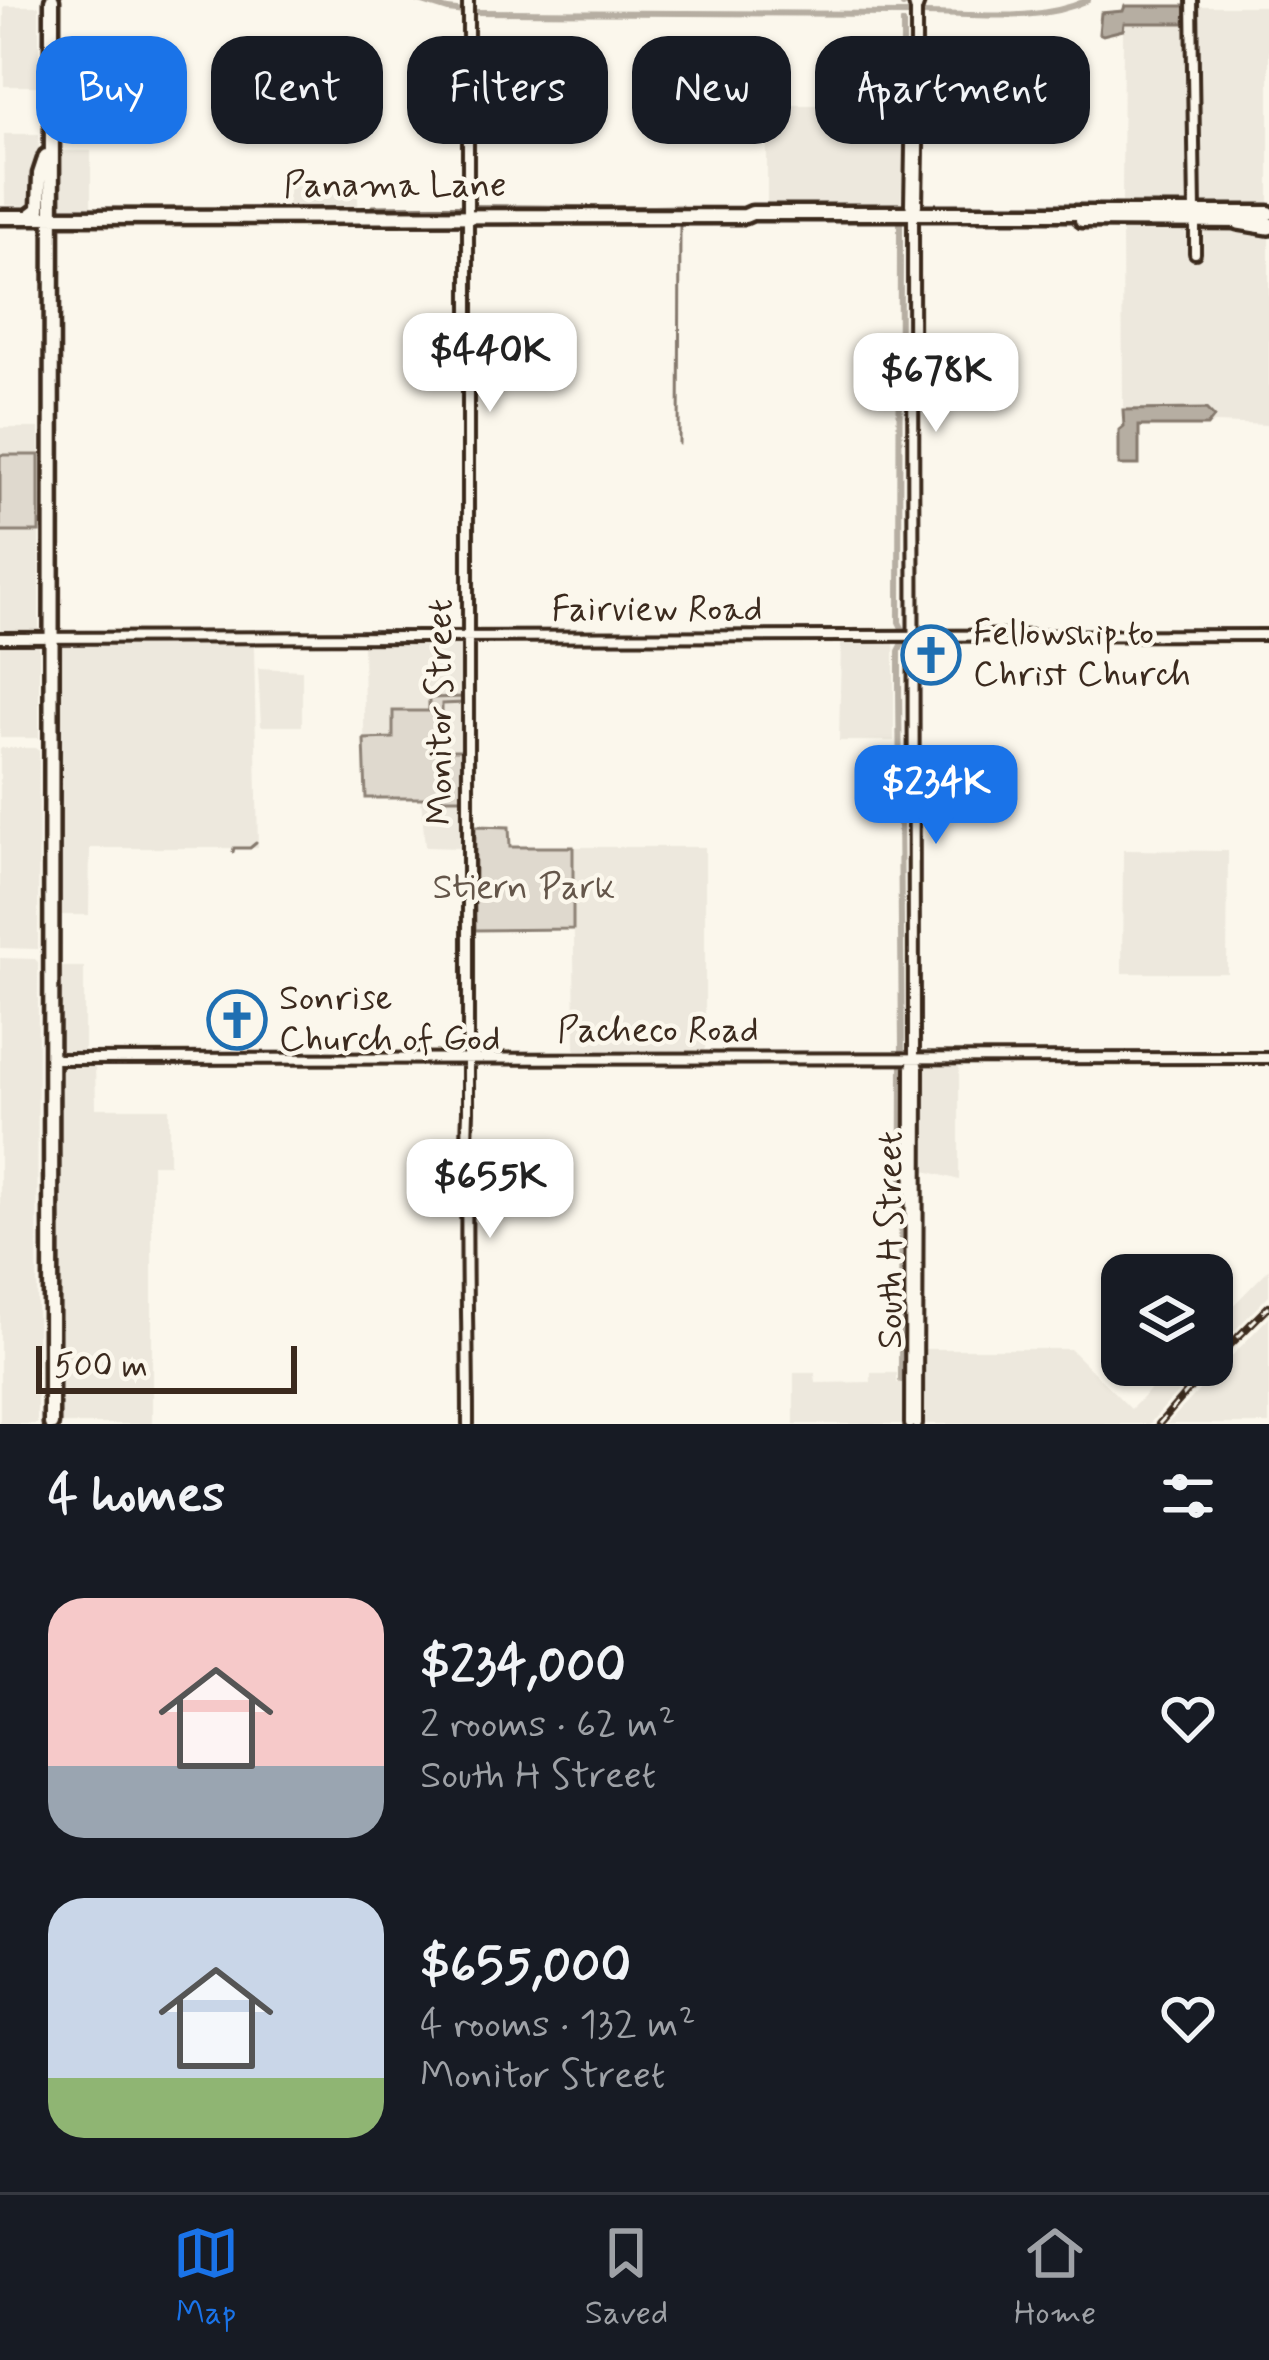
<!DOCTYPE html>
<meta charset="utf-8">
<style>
body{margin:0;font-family:Mynerve,sans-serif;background:#20242c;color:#f1f3f6;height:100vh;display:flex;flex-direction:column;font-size:45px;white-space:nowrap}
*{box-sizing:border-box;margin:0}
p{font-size:39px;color:#9ea1a6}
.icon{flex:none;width:66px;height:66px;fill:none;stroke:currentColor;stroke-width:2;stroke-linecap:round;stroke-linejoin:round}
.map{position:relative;height:1424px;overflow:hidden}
.side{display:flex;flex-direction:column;background:#171b24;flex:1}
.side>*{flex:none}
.top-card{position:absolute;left:36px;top:36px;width:1197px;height:108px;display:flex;gap:24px}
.fabs{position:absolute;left:1101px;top:1254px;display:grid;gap:24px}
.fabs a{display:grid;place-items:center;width:132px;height:132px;border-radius:24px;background:#171b24;box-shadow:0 3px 9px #0004;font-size:60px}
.scale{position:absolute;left:36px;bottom:30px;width:261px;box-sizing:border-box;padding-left:12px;border:6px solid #3b2a1e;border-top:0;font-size:33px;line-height:42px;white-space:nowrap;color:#3b2a1e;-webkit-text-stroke:9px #fbf7ec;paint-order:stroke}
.price{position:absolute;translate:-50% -102px;padding:0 27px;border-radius:24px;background:#fff;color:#222;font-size:39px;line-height:78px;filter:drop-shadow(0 3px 6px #0008)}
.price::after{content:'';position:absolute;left:50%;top:72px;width:36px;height:27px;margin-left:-18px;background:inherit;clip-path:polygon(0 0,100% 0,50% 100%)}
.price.current{background:#1a73e8;color:#fff}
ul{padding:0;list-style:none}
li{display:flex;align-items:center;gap:36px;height:300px;padding:0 48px}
li span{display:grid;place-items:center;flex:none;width:336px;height:240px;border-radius:36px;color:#555}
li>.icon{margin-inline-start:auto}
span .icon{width:144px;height:144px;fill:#fffc;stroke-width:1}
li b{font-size:51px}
h2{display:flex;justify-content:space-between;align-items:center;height:144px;padding:0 48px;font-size:51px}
.pill{padding:0 42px;border-radius:36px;background:#171b24;box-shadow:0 3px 9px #0004;font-size:42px;line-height:108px}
.pill.current{background:#1a73e8;color:#fff}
.menu{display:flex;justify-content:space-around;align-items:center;height:168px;border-top:3px solid #363941;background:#171b24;font-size:33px;color:#9ea1a6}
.menu a{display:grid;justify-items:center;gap:6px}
.menu .current{color:#1a73e8}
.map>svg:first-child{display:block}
.built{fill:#ede8dd}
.green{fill:#dfd9ce;stroke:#8d8276;stroke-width:3}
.water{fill:#b6aea2;stroke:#85796d;stroke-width:3}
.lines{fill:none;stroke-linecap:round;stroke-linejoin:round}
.stream{stroke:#85796d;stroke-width:3}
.canal{stroke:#b6aea2;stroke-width:6}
.minor-casing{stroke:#3b2a1e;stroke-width:16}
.major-casing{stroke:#3b2a1e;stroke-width:21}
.highway-casing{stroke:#3b2a1e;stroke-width:24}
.minor{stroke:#fbf7ec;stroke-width:8}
.major{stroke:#fbf7ec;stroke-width:12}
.highway{stroke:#fbf7ec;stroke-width:15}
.rail-casing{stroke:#3b2a1e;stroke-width:8}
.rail{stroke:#fbf7ec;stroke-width:3;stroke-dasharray:9;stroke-linecap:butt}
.labels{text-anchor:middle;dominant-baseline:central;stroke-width:9;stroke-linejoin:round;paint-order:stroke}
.street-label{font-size:36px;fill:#3b2a1e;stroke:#fbf7ec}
.poi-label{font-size:36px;fill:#3b2a1e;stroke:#fbf7ec;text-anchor:start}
.park-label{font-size:36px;fill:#64564a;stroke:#fbf7ec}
</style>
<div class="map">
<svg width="1269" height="1424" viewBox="0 0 1269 1424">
<rect width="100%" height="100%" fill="#fbf7ec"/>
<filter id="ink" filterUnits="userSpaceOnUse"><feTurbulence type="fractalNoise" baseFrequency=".00833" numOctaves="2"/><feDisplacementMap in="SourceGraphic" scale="24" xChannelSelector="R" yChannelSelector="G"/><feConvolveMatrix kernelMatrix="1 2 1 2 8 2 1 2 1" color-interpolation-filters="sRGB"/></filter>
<g filter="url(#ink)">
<path class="built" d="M4,6H39V86H4Z
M1198,6H1269V202L1242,209L1205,207L1201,204L1190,205L1185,209L1122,207L1123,23H1197Z
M767,105H905L901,207H767Z
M4,134H39L38,206L5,205Z
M61,151H91V206H61L58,203V154Z
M288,186H358V208H288Z
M1122,225H1192L1195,253L1203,252L1204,226L1237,225L1269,230V425L1215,423L1207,426L1213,417L1205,409L1123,410Z
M0,428H39V455H0Z
M0,532H39V631H0Z
M363,642L460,644L464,648L462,848L425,847L421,798L365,797Z
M894,642V741H839L841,643Z
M39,644V738H0V645Z
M57,645H254L258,848H90L89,915H57Z
M258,668L302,670V726H261Z
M0,748H35L39,751L38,949L0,948Z
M573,847H705V1050H575Z
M1123,850L1228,851L1227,973H1122Z
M0,958L35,959L38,962L37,1424H0Z
M57,967H84V1051H57Z
M57,1063H95L96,1108H169V1164H152V1424H56Z
M925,1064H959V1180L922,1170V1068Z
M1269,1269V1295L1212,1354V1327Z
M1269,1317V1424H1167Z
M921,1349H1070L1131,1409L1175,1365H1202L1149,1424H922Z
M794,1373H815L816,1383L871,1382V1373H897V1383H908L907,1424H794Z"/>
<path class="green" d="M0,455H39V532H0Z
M463,697L464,703L442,704V750H464L463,798H366L364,739L393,738V711H429V698Z
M475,826L509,827L510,847H573V929L475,930Z"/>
<path class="water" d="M1125,6H1186L1185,23H1124L1123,30L1103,35L1099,33L1101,13L1123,11Z
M1206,409L1214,417L1207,426H1139V465H1119V430L1124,426L1123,410Z"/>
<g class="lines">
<path class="stream" d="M372,206C475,204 578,208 681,206
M679,444L680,226
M233,852L234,848H250L256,843"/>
<path class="canal" d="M416,0L448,10L465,12
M903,0V5
M471,12L908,14
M923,14C977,14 1038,23 1088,0
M903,106V23
M900,224L899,622L903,630
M902,1051L899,681V651L903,643
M901,1380L902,1064"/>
<g class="minor-casing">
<path id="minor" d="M913,0L916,11L920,0
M1192,0L1195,212
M914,211L917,205L919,92L916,85V11
M1195,221V253
M0,638L1269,635
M915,1058L918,1068L917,1424
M50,1059L1269,1058
M468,1424C468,1320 464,1215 468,1111V0
M910,1424L911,1068L914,1057L913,212L910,204L912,92L916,85"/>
</g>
<g class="major-casing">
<path id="major" d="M31,215L39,209L40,174L46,156
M0,217L745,216L752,213H1269
M1082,220L1247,221
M51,1424L52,0"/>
</g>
<g class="highway-casing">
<path id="highway" d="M1239,221L1269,226"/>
</g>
<use href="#minor" class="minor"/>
<use href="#major" class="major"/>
<use href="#highway" class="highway"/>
<g class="rail-casing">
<path id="rail" d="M1212,1363L1269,1306
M1159,1424L1210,1365"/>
</g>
<use href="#rail" class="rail"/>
</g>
</g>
<defs>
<g id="church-ring" transform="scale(3)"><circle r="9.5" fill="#fbf7ec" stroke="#1f6fb2" stroke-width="1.5"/><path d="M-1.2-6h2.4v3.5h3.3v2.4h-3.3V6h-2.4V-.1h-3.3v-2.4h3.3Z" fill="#1f6fb2"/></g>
</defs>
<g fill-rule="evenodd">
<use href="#church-ring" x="931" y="655"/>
<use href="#church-ring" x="237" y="1020"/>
</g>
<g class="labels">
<g class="street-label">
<text x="395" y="186">Panama Lane</text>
<text x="657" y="610">Fairview Road</text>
<text transform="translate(441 712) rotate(-90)">Monitor Street</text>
<text x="658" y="1031">Pacheco Road</text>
<text transform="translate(891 1240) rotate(-90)">South H Street</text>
</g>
<g class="poi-label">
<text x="973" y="634">Fellowship to<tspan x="973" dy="41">Christ Church</tspan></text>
<text x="279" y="999">Sonrise<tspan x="279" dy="41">Church of God</tspan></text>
</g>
<g class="park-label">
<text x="524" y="888">Stiern Park</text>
</g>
</g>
</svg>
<div class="fabs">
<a><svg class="icon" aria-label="layers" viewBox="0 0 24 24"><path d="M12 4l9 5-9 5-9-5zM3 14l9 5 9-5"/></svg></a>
</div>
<div class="scale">500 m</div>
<b class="price" style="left:490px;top:415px">$440K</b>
<b class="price" style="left:936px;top:435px">$678K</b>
<b class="price current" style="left:936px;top:847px">$234K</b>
<b class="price" style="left:490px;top:1241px">$655K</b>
<div class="top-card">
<a class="pill current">Buy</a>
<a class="pill">Rent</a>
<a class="pill">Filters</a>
<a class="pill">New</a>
<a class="pill">Apartment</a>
</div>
</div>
<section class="side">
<h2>4 homes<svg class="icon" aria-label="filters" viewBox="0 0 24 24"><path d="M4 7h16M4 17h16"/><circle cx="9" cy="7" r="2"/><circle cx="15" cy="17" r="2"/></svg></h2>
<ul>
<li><span style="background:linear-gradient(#f6c9c9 70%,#9aa5b1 0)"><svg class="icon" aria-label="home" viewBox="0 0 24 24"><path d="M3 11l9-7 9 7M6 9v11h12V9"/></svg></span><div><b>$234,000</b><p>2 rooms · 62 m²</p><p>South H Street</p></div><svg class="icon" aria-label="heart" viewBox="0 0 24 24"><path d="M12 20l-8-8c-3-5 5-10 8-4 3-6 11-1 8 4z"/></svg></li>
<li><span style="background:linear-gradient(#c9d6e8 75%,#8fb573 0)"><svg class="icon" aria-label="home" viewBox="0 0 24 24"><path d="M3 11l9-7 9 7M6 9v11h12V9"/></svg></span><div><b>$655,000</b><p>4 rooms · 132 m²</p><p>Monitor Street</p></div><svg class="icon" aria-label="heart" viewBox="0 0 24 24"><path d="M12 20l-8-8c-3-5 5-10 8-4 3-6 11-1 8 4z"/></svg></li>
</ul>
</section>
<nav class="menu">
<a class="current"><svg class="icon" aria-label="map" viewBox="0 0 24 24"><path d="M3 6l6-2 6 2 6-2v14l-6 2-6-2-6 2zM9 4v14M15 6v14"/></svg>Map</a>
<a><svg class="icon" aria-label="saved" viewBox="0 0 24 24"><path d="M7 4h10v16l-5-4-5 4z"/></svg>Saved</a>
<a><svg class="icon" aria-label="home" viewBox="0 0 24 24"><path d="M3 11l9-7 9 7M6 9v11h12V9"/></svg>Home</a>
</nav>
